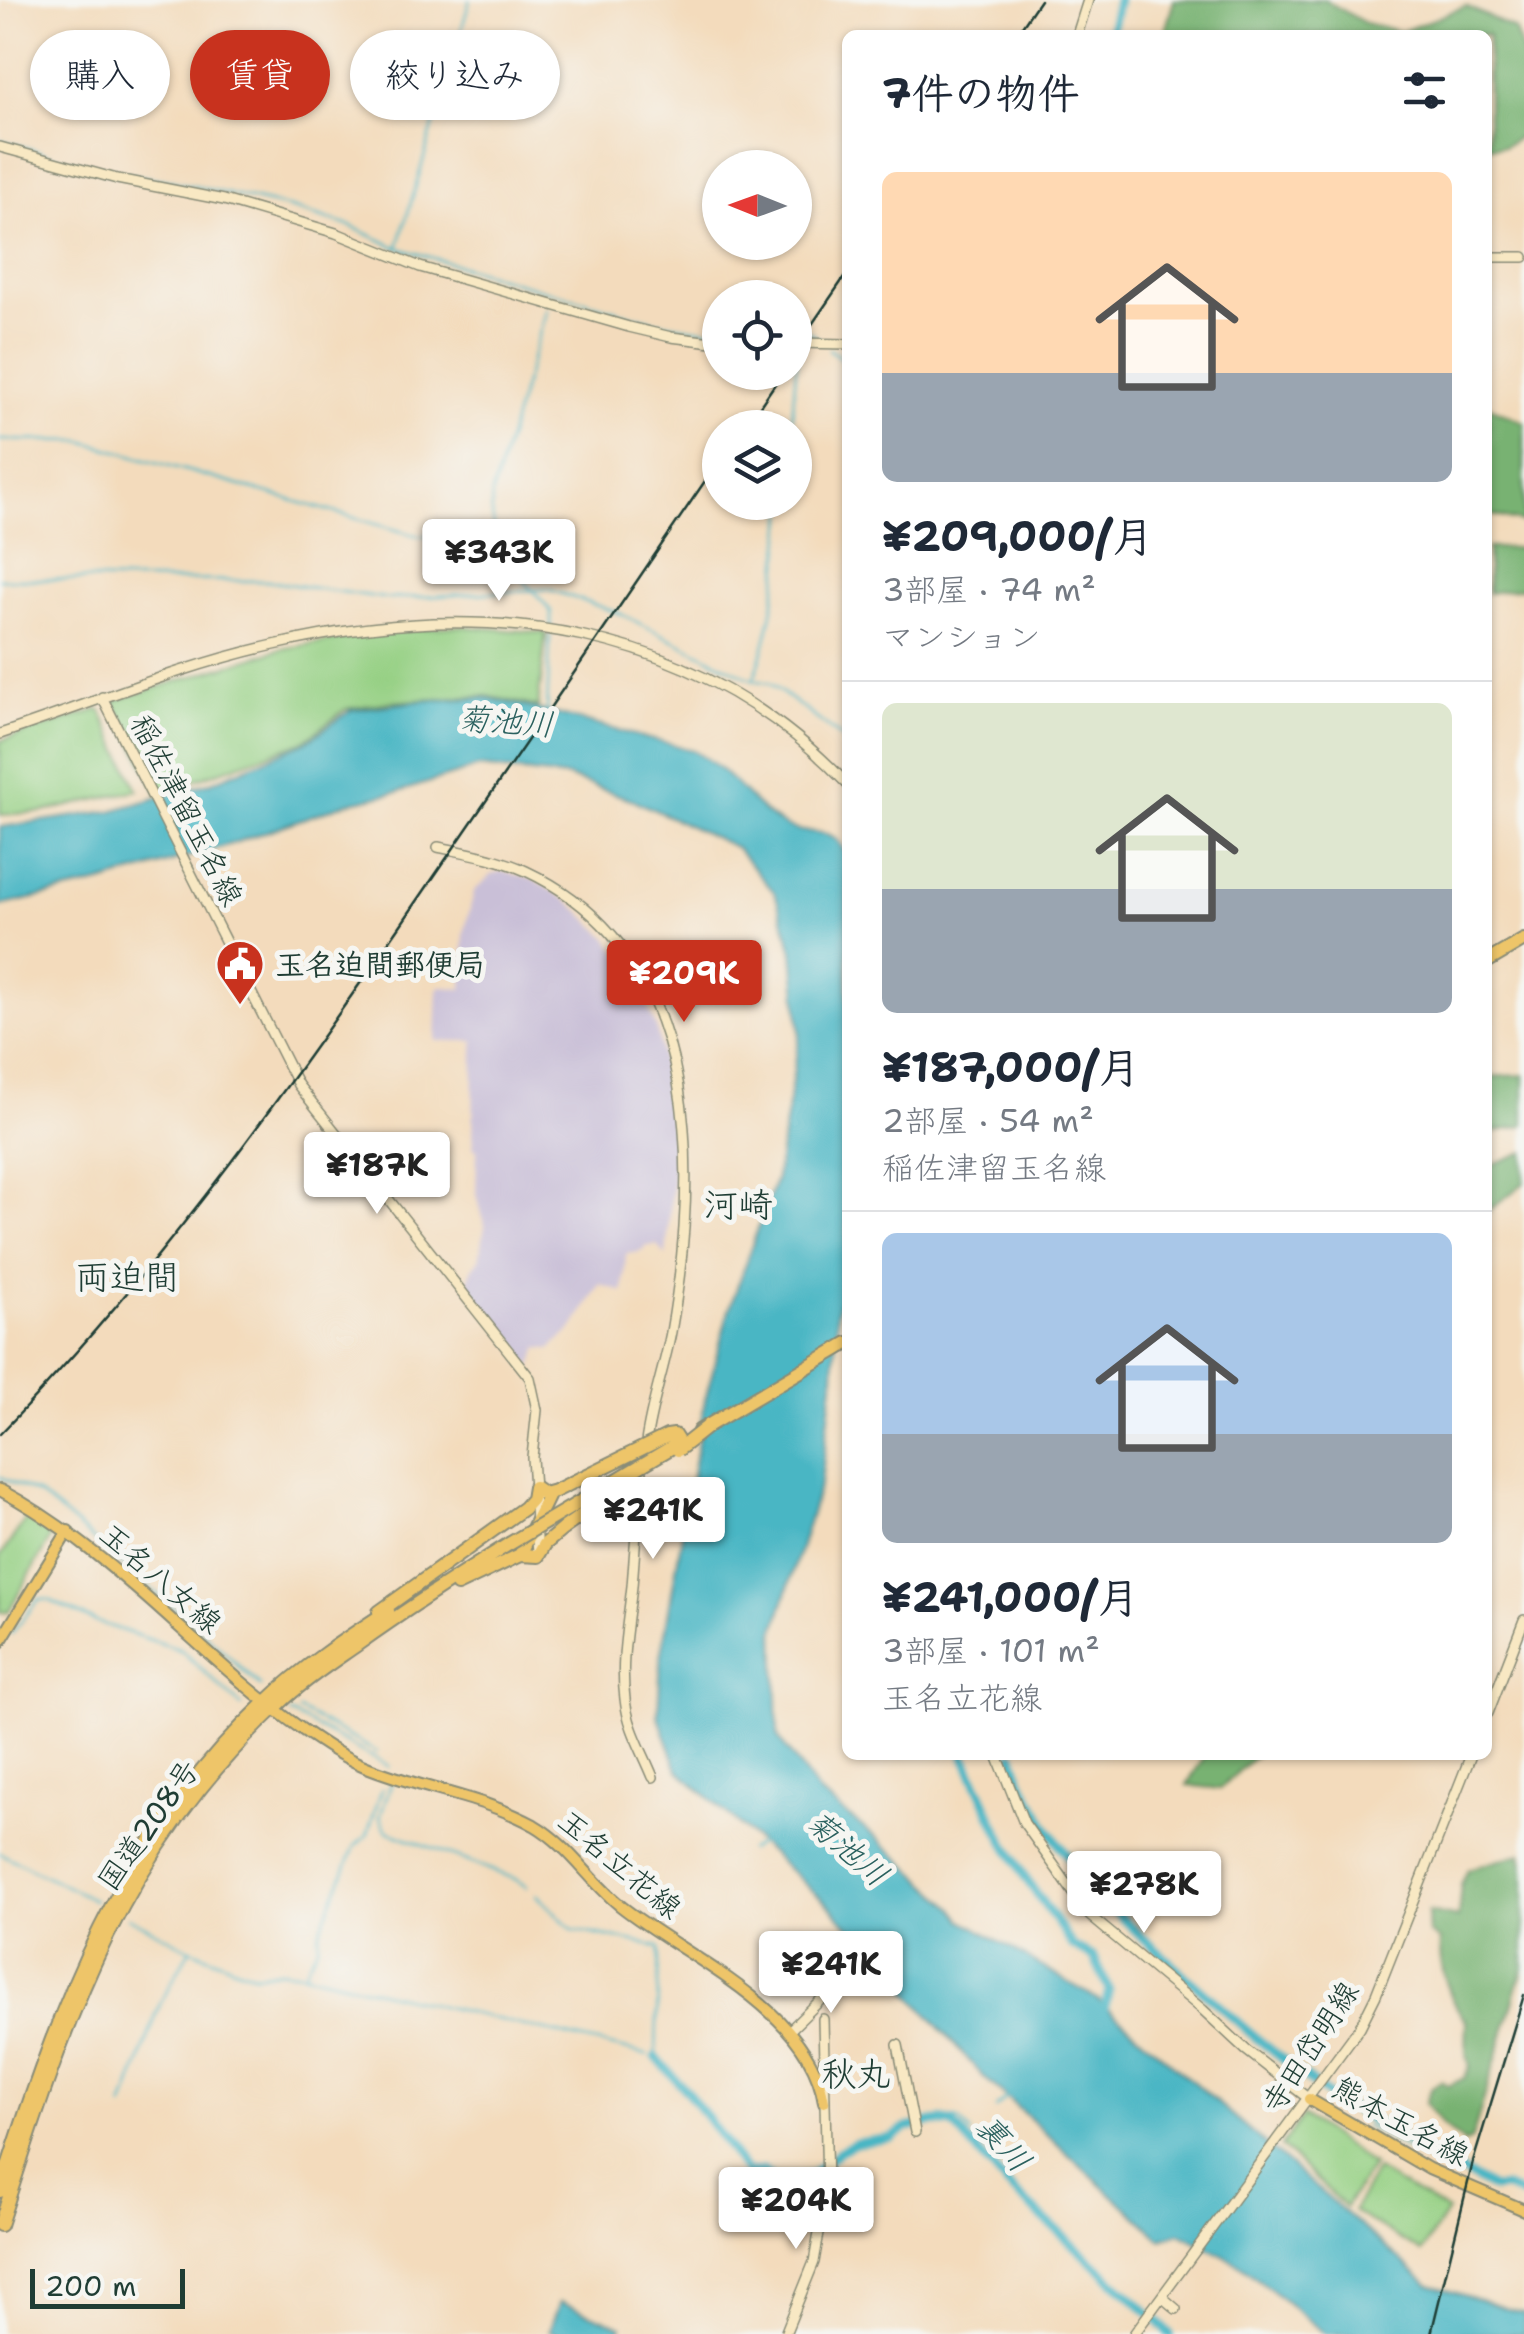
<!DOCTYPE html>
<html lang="ja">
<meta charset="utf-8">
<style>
body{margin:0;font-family:"Shantell Sans","Klee One",sans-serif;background:#f2f2f3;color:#1f2937;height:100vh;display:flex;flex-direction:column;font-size:38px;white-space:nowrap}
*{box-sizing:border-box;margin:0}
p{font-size:32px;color:#747a83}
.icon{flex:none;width:55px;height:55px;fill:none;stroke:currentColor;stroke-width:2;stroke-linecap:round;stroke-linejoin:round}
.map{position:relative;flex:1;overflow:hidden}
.panel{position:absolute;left:842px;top:30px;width:650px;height:1730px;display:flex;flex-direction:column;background:#fff;border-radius:15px;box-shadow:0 2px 8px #0004}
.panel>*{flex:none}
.guide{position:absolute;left:30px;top:30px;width:662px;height:90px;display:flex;gap:20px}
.needle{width:65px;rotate:271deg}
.buttons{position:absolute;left:702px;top:150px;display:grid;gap:20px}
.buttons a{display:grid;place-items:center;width:110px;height:110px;border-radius:50%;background:#fff;box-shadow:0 2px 8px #0004;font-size:50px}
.scale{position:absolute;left:30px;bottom:25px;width:155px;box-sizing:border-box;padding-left:10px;border:5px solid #1f3d34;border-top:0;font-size:28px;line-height:35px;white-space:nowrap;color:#1f3d34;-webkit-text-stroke:8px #f6f6f2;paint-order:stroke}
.price{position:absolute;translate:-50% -85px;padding:0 22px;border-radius:10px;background:#fff;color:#222;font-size:32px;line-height:65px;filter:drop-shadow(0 2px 5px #0008)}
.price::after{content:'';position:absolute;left:50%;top:60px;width:30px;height:22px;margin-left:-15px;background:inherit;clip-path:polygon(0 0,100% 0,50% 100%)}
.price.on{background:#c8321e;color:#fff}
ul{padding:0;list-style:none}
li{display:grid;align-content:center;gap:20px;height:530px;padding:0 40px}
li+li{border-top:2px solid #e0e1e3}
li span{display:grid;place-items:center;height:310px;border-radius:15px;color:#555}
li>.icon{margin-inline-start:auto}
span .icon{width:180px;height:180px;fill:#fffc;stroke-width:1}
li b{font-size:42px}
h2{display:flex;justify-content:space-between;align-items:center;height:120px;padding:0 40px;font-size:42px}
.tag{padding:0 35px;border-radius:45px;background:#fff;box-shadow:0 2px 8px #0004;font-size:35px;line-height:90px}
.tag.on{background:#c8321e;color:#fff}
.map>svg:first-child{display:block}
.industrial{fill:#c9bfd7}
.green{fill:#96d084;stroke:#5a865c;stroke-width:2.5}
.forest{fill:#78b272;stroke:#4c7853;stroke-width:2.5}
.water{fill:#48b6c4;stroke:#347a7c;stroke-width:2.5}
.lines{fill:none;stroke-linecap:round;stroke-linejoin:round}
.stream{stroke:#48b6c4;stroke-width:2.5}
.river{stroke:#48b6c4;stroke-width:9}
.secondary-casing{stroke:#898c78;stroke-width:12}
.primary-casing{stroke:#898c78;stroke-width:14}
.highway-casing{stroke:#898c78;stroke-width:16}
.secondary{stroke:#f8e8c3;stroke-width:9}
.primary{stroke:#eec569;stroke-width:10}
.highway{stroke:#eec569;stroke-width:12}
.rail{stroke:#1f3d34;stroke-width:2.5}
.highway-bridge-casing{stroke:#898c78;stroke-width:16;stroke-linecap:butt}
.highway-bridge{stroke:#eec569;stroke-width:12}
.labels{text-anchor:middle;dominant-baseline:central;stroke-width:10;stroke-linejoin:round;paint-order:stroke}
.street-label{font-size:30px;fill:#1f3d34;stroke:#f6f6f2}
.poi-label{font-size:30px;font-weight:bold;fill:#1f3d34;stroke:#f6f6f2;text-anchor:start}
.water-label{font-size:32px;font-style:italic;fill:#2b615f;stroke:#f6f6f2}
.quarter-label{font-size:35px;fill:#1f3d34;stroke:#f6f6f2}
</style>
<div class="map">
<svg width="1524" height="2334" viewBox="0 0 1524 2334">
<rect width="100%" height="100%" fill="#f6f6f2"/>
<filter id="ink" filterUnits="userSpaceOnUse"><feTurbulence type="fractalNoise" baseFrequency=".01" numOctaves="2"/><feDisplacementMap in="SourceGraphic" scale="20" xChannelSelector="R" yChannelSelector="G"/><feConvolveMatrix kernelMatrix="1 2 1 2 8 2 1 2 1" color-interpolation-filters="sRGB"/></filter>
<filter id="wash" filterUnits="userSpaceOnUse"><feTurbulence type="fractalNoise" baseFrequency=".0048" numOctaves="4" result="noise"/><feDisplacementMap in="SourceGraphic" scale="40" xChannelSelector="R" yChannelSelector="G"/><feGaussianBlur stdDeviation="2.25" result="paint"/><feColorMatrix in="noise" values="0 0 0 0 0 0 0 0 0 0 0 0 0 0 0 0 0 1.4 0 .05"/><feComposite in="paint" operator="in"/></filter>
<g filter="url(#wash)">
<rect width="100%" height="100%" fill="#f3dbbc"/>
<path class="industrial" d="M501,871L534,880L570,902L608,938L637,981L656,1027L661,1051L675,1153L666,1256L657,1245L647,1246L640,1252L626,1254L623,1292L600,1284L572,1330L550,1349L539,1348L530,1370L517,1350L466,1288L472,1269L479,1260L485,1226L476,1192L477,1149L473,1148L474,1041H436L438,986L462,989L464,933L474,891L491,875Z"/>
<path class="green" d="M458,626L546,633L538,707L487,696L390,702L346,709L303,742L158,793L113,701L281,649L396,630Z
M100,709L138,790L43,812L0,815V741Z
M27,1517L46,1528L50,1539L8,1612H0V1557Z
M1303,2116L1373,2165L1345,2207L1281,2146Z
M1376,2170L1447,2211L1422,2252L1353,2211Z"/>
<path class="forest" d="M1174,0H1325L1365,23L1401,32L1466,6L1514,29L1524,55V134L1505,146L1488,147V35H1164Z
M1488,406L1524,422V523L1488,514Z
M1488,548H1524V588L1488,593Z
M1524,1075V1126L1488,1133V1077Z
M1524,1152V1183L1488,1211V1166Z
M1205,1755H1256L1220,1789L1187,1785Z
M1521,1854L1524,1873V1965L1476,2125L1471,2140L1464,2143L1442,2125L1426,2103L1432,2087L1441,2081L1448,2086L1464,2078L1470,2066L1466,2052L1467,2022C1451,2004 1438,1965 1440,1941L1429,1933L1428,1912L1458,1918L1461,1885L1468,1869Z"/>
<path class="water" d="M487,698C540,709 592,723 645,738C661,742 682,745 697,753C730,770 749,804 780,823C810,842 834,817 848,860L847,1261L837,1312L834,1376L821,1481L775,1630L778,1737L819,1793L878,1839L953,1907L963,1920L1097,1999L1428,2284L1524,2314V2334H1325L1239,2264L1179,2233L1161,2239L983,2076L832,1908L678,1770L658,1715L661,1657L705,1400L729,1310L776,1178L800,1033L793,951L775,893L735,847L633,800L567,777L479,767L398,792L347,803L234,843L101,883L0,906V827L111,811L209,783L305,743L351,710L421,701Z
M560,2302L622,2326L619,2334H558L549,2331Z"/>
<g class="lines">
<path class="stream" d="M0,140L103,171L171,181L290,208L350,226L398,248L657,322L720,332
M398,247L470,0
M547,308L492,493C487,547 518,573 551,611V627
M795,331L811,333L820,340
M829,349L848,364
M791,428L798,347
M0,440L82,441L418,536L497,541
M0,579L267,581L390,599L548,589L619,613L754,680L769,683L848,742
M754,678C775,623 780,561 785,502
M547,712L550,635
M0,1477L38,1494L62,1513L209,1638L261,1687
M11,1634L39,1599L49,1600L94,1621L181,1650L241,1706
M299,1710L377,1752
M290,1713L389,1766
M392,1781L380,1817L387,1831L515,1879L527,1887
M749,1850L760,1843
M0,1853L94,1900
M537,1895L573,1930L659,1947
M128,1917L190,1949L255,1975L279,1970L303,1973L647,2055
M304,1972L318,1945V1935L355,1846L367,1836L382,1789
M656,2057L659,1948
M123,2108L160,2004L190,1949
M996,2108L1007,2097
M932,2122L941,2117L959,2120L971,2133
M1365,2126L1445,2171"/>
<path class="river" d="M1110,35L1118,0
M964,1755L999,1832L1026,1879L1073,1946L1094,1957L1109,1989L1103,2015
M1013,1755L1021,1780L1048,1829L1092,1889L1140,1935L1250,2033L1329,2096L1493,2189L1506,2188L1524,2196
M656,2057L690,2095L747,2173L763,2171L775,2180L811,2175L840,2151L856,2143L892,2138L907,2128L932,2122L953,2124L1008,2186L1159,2322
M1161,2325L1170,2334"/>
</g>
</g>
<g filter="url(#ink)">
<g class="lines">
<g class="secondary-casing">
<path id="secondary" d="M1077,35L1088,0
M0,147L117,179L224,200L336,233L420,267L629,327L671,337L720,343
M1488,257H1524
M795,343L848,344
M102,697L298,1085L530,1378L537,1410L532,1457L538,1555
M0,734C91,704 180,666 274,645C482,596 695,622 848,785
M438,847C467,853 498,858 526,871C703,954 700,1166 671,1332C664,1369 651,1405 646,1442C638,1490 636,1538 632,1586C628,1623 620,1662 625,1699C628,1728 642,1750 653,1777
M1488,1713L1524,1620
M997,1755L1024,1823L1090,1916L1203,2010L1246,2050L1309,2099
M789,2031L847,1974
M898,2045L915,2132
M1162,2297L1176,2309
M785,2334L814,2262L827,2187L823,2019
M1134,2334L1360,2027L1376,1995L1471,1755"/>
</g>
<g class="primary-casing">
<path id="primary" d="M0,1490C115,1551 198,1656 303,1730C322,1743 341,1756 362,1765C418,1789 479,1795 534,1825C570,1846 590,1882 622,1907C690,1960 809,2009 824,2102
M0,1642L68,1531
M1309,2099L1429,2169L1524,2210"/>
</g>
<g class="highway-casing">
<path id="highway" d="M1488,961L1524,940
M699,1431L848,1343
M520,1555L549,1495
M457,1585L520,1555L538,1556L545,1544L564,1528
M379,1612L524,1508L532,1499L534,1487L544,1494L555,1491
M0,2191C60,2003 118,1842 266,1702C302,1667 345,1639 388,1611
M0,2225C66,2020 116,1856 279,1704C303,1681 331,1663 358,1644C407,1609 458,1576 509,1544"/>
</g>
<use href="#secondary" class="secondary"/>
<use href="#primary" class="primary"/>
<use href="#highway" class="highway"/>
<path class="rail" d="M1016,35L1040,0
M795,349L848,272
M745,428L783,372
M0,1434C164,1266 300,1072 433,878C529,739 625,599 720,459
M1431,2334L1473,2162L1524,1995"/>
<g class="highway-bridge-casing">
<path id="highway-bridge" d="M678,1450L707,1427
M564,1528L632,1480
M509,1544L679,1443L674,1435L667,1436L555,1491"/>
</g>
<use href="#highway-bridge" class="highway-bridge"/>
</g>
</g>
<defs>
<g id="civic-pin" transform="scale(2.5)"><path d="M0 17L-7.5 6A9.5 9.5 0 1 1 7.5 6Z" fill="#c8321e" stroke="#f6f6f2"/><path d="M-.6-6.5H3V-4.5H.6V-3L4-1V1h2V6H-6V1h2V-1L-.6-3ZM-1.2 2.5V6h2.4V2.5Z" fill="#fff"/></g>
</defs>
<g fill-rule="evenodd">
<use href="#civic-pin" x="240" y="964"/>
</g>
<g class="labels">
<g class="street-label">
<text transform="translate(187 810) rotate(63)">稲佐津留玉名線</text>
<text transform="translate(161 1578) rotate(41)">玉名八女線</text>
<text transform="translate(148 1825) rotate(-55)">国道208号</text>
<text transform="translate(620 1864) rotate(40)">玉名立花線</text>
<text transform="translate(1310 2047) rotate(-57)">寺田岱明線</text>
<text transform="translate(1401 2121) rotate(29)">熊本玉名線</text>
</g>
<g class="poi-label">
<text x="275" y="964">玉名迫間郵便局</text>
</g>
<g class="water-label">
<text transform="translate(506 721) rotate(4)">菊池川</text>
<text transform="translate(848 1848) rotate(41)">菊池川</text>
<text transform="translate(1004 2143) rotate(48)">裏川</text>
</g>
<g class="quarter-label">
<text x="738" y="1204">河崎</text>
<text x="127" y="1276">両迫間</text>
<text x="856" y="2073">秋丸</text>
</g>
</g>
</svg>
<div class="buttons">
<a><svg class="needle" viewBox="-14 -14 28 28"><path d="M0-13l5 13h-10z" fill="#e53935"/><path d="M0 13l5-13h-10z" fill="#747a83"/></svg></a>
<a><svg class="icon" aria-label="locate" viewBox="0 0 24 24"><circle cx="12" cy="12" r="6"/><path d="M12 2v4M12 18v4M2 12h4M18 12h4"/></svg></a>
<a><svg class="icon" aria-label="layers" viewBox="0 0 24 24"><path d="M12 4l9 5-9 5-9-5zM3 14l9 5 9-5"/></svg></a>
</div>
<div class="scale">200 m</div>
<b class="price" style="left:499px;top:604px">¥343K</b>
<b class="price on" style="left:684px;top:1025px">¥209K</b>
<b class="price" style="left:377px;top:1217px">¥187K</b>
<b class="price" style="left:653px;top:1562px">¥241K</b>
<b class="price" style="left:1144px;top:1936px">¥278K</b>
<b class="price" style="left:831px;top:2016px">¥241K</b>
<b class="price" style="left:796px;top:2252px">¥204K</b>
<div class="guide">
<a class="tag">購入</a>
<a class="tag on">賃貸</a>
<a class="tag">絞り込み</a>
</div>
<section class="panel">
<h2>7件の物件<svg class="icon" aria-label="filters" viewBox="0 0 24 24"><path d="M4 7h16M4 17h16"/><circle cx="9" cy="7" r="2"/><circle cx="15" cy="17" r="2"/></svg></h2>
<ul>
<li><span style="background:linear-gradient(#ffd9b3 65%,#9aa5b1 0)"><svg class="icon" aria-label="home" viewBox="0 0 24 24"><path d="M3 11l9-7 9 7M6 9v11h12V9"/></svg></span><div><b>¥209,000/月</b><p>3部屋 · 74 m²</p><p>マンション</p></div></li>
<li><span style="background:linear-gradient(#dfe7d0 60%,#9aa5b1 0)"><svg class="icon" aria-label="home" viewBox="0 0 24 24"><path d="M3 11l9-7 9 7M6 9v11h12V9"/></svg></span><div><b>¥187,000/月</b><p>2部屋 · 54 m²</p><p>稲佐津留玉名線</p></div></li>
<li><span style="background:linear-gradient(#a9c7e8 65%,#9aa5b1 0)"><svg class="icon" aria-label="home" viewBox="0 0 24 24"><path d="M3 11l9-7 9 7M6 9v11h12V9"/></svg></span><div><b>¥241,000/月</b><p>3部屋 · 101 m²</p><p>玉名立花線</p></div></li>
</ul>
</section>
</div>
